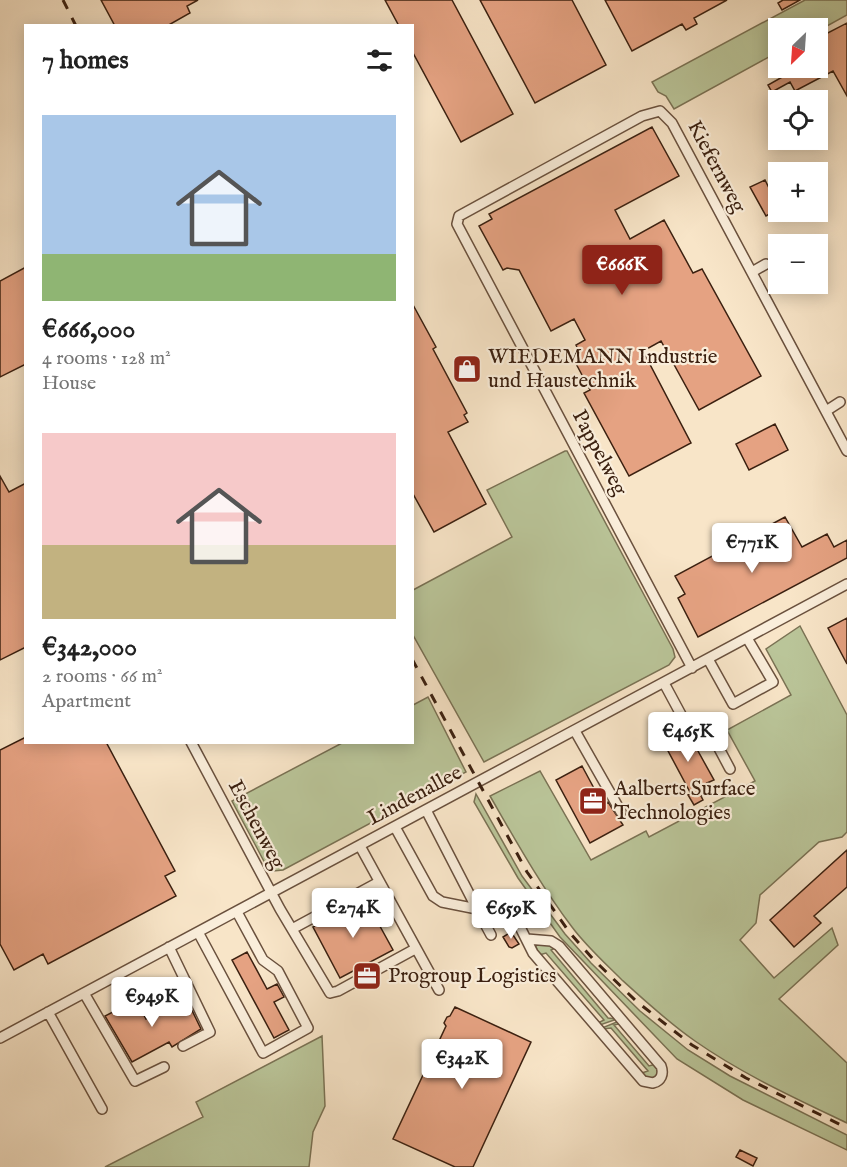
<!DOCTYPE html>
<meta charset="utf-8">
<style>
body{margin:0;font-family:"IM FELL English",serif;background:#f6f6f6;color:#222;height:100vh;display:flex;flex-direction:column;font-size:22px;white-space:nowrap}
*{box-sizing:border-box;margin:0}
p{font-size:20px;color:#767676}
.icon{flex:none;width:33px;height:33px;fill:none;stroke:currentColor;stroke-width:2;stroke-linecap:round;stroke-linejoin:round}
.map{position:relative;flex:1;overflow:hidden}
.details{position:absolute;left:24px;top:24px;width:390px;height:720px;display:flex;flex-direction:column;background:#fff;border-radius:0px;box-shadow:0 3px 15px #0003}
.details>*{flex:none}
.needle{width:39px;rotate:205deg}
.buttons{position:absolute;left:768px;top:18px;display:grid;gap:12px}
.buttons a{display:grid;place-items:center;width:60px;height:60px;border-radius:0px;background:#fff;box-shadow:0 3px 15px #0003;font-size:30px}
.price{position:absolute;translate:-50% -51px;padding:0 14px;border-radius:6px;background:#fff;color:#222;font-size:20px;line-height:39px;filter:drop-shadow(0 2px 3px #0008)}
.price::after{content:'';position:absolute;left:50%;top:36px;width:18px;height:14px;margin-left:-9px;background:inherit;clip-path:polygon(0 0,100% 0,50% 100%)}
.price.current{background:#8f2418;color:#fff}
ul{padding:0;list-style:none}
li{display:grid;align-content:center;gap:12px;height:318px;padding:0 18px}
li span{display:grid;place-items:center;height:186px;border-radius:0px;color:#555}
li>.icon{margin-inline-start:auto}
span .icon{width:108px;height:108px;fill:#fffc;stroke-width:1}
li b{font-size:26px}
h2{display:flex;justify-content:space-between;align-items:center;height:72px;padding:0 18px;font-size:26px}
.map>svg:first-child{display:block}
.green{fill:#bac599;stroke:#7a7254;stroke-width:1.5}
.building{fill:#e5a282;stroke:#3b2010;stroke-width:1.5}
.lines{fill:none;stroke-linecap:round;stroke-linejoin:round}
.minor-casing{stroke:#6a513e;stroke-width:12}
.minor{stroke:#faeedb;stroke-width:9}
.rail{stroke:#3b2010;stroke-width:3;stroke-dasharray:10 10;stroke-linecap:butt}
.labels{text-anchor:middle;dominant-baseline:central;stroke-width:4.5;stroke-linejoin:round;paint-order:stroke}
.street-label{font-size:21px;fill:#3b2010;stroke:#faeedb}
.poi-label{font-size:21px;fill:#3b2010;stroke:#faeedb;text-anchor:start}
</style>
<div class="map">
<svg width="847" height="1167" viewBox="0 0 847 1167">
<rect width="100%" height="100%" fill="#f8e5c8"/>
<filter id="stains"><feTurbulence type="fractalNoise" baseFrequency=".00333" numOctaves="4"/><feColorMatrix values="0 0 0 0 .2 0 0 0 0 .09 0 0 0 0 .02 0 0 0 .5 -.17"/></filter>
<radialGradient id="worn" r=".72"><stop offset=".6" stop-color="#630" stop-opacity="0"/><stop offset="1" stop-color="#630" stop-opacity=".3"/></radialGradient>
<path class="green" d="M805,0H847V15L818,31V28H778V52L674,109L666,96L658,92L652,82Z
M565,451H567L673,649L675,657L669,665L484,762L413,635V590L512,537L487,490Z
M800,626L847,715V832L842,837L819,842L760,895L756,923L740,940L774,978L832,928L838,945L779,999L847,1063V1123C795,1098 742,1074 695,1041C669,1023 645,1001 622,980C605,963 587,947 572,927C541,886 516,841 490,796L540,771L591,860L646,831L649,837L755,781L727,730L791,695L766,649Z
M428,697L466,772L283,870L273,871L267,867L232,801L342,743L412,742L413,705Z
M476,794L522,876L565,934L591,963L640,1011L688,1050L730,1076L847,1135V1150L743,1100L677,1059L560,937L518,878L474,802Z
M535,944H551L555,948L551,950L608,1018L617,1019L600,1025L598,1023L604,1020L546,953L539,955Z
M619,1021V1024L614,1025L649,1066L656,1064L659,1068V1077L647,1080L642,1073L648,1071L611,1028L603,1029L602,1028Z
M322,1036L325,1106L313,1132L309,1167H105L203,1117L196,1102Z"/>
<path class="building" d="M101,0H198L187,6L190,13L167,26H115Z
M385,0H452L513,114L461,142L412,51V26H399Z
M480,0H572L606,65L535,103Z
M605,0H727L694,18L697,24L686,30L682,24L632,51Z
M783,0H800L782,10L778,3Z
M847,23V96L833,71L795,91L790,82L772,92L768,85L786,75L782,68H818V38Z
M652,127L679,176L615,210L630,239L664,220L693,273L702,269L761,376L699,410L661,341L643,351L691,443L629,476L584,393L590,390L574,360L575,355L580,353L576,345L585,340L574,319L551,331L519,270L507,268L503,270L479,226L492,219L489,214Z
M765,180L778,206V209L766,216L750,187Z
M26,267V364L0,377V281Z
M412,303L436,347L433,349L467,413L464,415L468,422L448,432L486,504L434,532L412,492Z
M775,424L788,450L749,470L736,444Z
M0,476L9,492L26,483V647L0,660Z
M785,517L802,547L827,534L834,547L847,540V558L698,637L678,598L685,594L675,576Z
M847,618V664L828,628Z
M678,724L686,739L693,742L714,780L707,783L711,791L701,796L703,800L694,805L688,795L691,794L659,734Z
M26,737V742H106L175,871L165,876L176,896L48,964L43,954L14,970L0,944V750Z
M582,766L603,805L608,802L623,825L590,843L556,780Z
M847,850V887L814,916L821,923L794,947L770,920Z
M365,899L393,950L340,978L313,927Z
M511,932L519,944L512,948L509,947L503,937Z
M247,952L267,989L277,984L284,997L274,1002L289,1030L274,1038L232,960Z
M186,998L201,1029L172,1047L169,1042L132,1062L105,1016L136,1000L146,1019Z
M455,1007L531,1042L473,1167H455L393,1139L446,1026L444,1023L447,1017L450,1016Z
M740,1150L757,1158L753,1166L736,1157Z"/>
<g class="lines">
<g class="minor-casing">
<path id="minor" d="M752,272L766,264
M826,411L840,402
M708,659L733,704L773,682L747,638
M692,668L457,224L459,216L642,116L660,111L672,123L847,451
M664,683L692,735L707,733L713,737L730,769
M575,731L621,812
M191,742L280,909L330,993L338,991L415,949
M426,810L477,909
M395,827L433,896L442,902L477,909L491,935
M360,846L439,990
M479,913L503,903L510,907L533,953L643,1081L653,1083C661,1081 664,1074 661,1066L559,946L551,941L527,939
M292,929L379,882
M198,932L263,1053L308,1028L278,971L263,960L237,912
M169,947L210,1032L183,1046
M84,993L135,1081L164,1067
M163,997L187,984
M48,1012L102,1109
M0,1038L847,584"/>
</g>
<use href="#minor" class="minor"/>
<path class="rail" d="M63,0L76,26
M412,659L527,872L570,933L594,960L636,1001L692,1045L746,1078L847,1128"/>
</g>
<defs>
<g id="shop-square" transform="scale(1.5)"><rect x="-9" y="-9" width="18" height="18" rx="4" fill="#8f2418" stroke="#faeedb"/><path d="M-5-2.5h2.3a2.7 3.5 0 0 1 5.4 0H5L5.5 6h-11ZM-1.5-2.5h3a1.5 2.3 0 0 0-3 0Z" fill="#fff"/></g>
<g id="office-square" transform="scale(1.5)"><rect x="-9" y="-9" width="18" height="18" rx="4" fill="#8f2418" stroke="#faeedb"/><path d="M-6-3h4V-5.5h4V-3h4V5H-6ZM-1-4.5V-3h2v-1.5ZM-6 0V1H6V0Z" fill="#fff"/></g>
</defs>
<g fill-rule="evenodd">
<use href="#shop-square" x="467" y="369"/>
<use href="#office-square" x="593" y="801"/>
<use href="#office-square" x="367" y="976"/>
</g>
<g class="labels">
<g class="street-label">
<text transform="translate(716 167) rotate(62)">Kiefernweg</text>
<text transform="translate(599 453) rotate(62)">Pappelweg</text>
<text transform="translate(415 796) rotate(-28)">Lindenallee</text>
<text transform="translate(256 825) rotate(62)">Eschenweg</text>
</g>
<g class="poi-label">
<text x="488" y="357">WIEDEMANN Industrie<tspan x="488" dy="24">und Haustechnik</tspan></text>
<text x="614" y="789">Aalberts Surface<tspan x="614" dy="24">Technologies</tspan></text>
<text x="388" y="976">Progroup Logistics</text>
</g>
</g>
<rect width="100%" height="100%" filter="url(#stains)"/>
<rect width="100%" height="100%" fill="url(#worn)"/>
</svg>
<div class="buttons">
<a><svg class="needle" viewBox="-14 -14 28 28"><path d="M0-13l5 13h-10z" fill="#e53935"/><path d="M0 13l5-13h-10z" fill="#767676"/></svg></a>
<a><svg class="icon" aria-label="locate" viewBox="0 0 24 24"><circle cx="12" cy="12" r="6"/><path d="M12 2v4M12 18v4M2 12h4M18 12h4"/></svg></a>
<a>+</a>
<a>−</a>
</div>
<b class="price current" style="left:622px;top:296px">€666K</b>
<b class="price" style="left:752px;top:574px">€771K</b>
<b class="price" style="left:688px;top:763px">€465K</b>
<b class="price" style="left:353px;top:939px">€274K</b>
<b class="price" style="left:511px;top:940px">€659K</b>
<b class="price" style="left:152px;top:1028px">€949K</b>
<b class="price" style="left:462px;top:1090px">€342K</b>
<section class="details">
<h2>7 homes<svg class="icon" aria-label="filters" viewBox="0 0 24 24"><path d="M4 7h16M4 17h16"/><circle cx="9" cy="7" r="2"/><circle cx="15" cy="17" r="2"/></svg></h2>
<ul>
<li><span style="background:linear-gradient(#a9c7e8 75%,#8fb573 0)"><svg class="icon" aria-label="home" viewBox="0 0 24 24"><path d="M3 11l9-7 9 7M6 9v11h12V9"/></svg></span><div><b>€666,000</b><p>4 rooms · 128 m²</p><p>House</p></div></li>
<li><span style="background:linear-gradient(#f6c9c9 60%,#c2b280 0)"><svg class="icon" aria-label="home" viewBox="0 0 24 24"><path d="M3 11l9-7 9 7M6 9v11h12V9"/></svg></span><div><b>€342,000</b><p>2 rooms · 66 m²</p><p>Apartment</p></div></li>
</ul>
</section>
</div>
